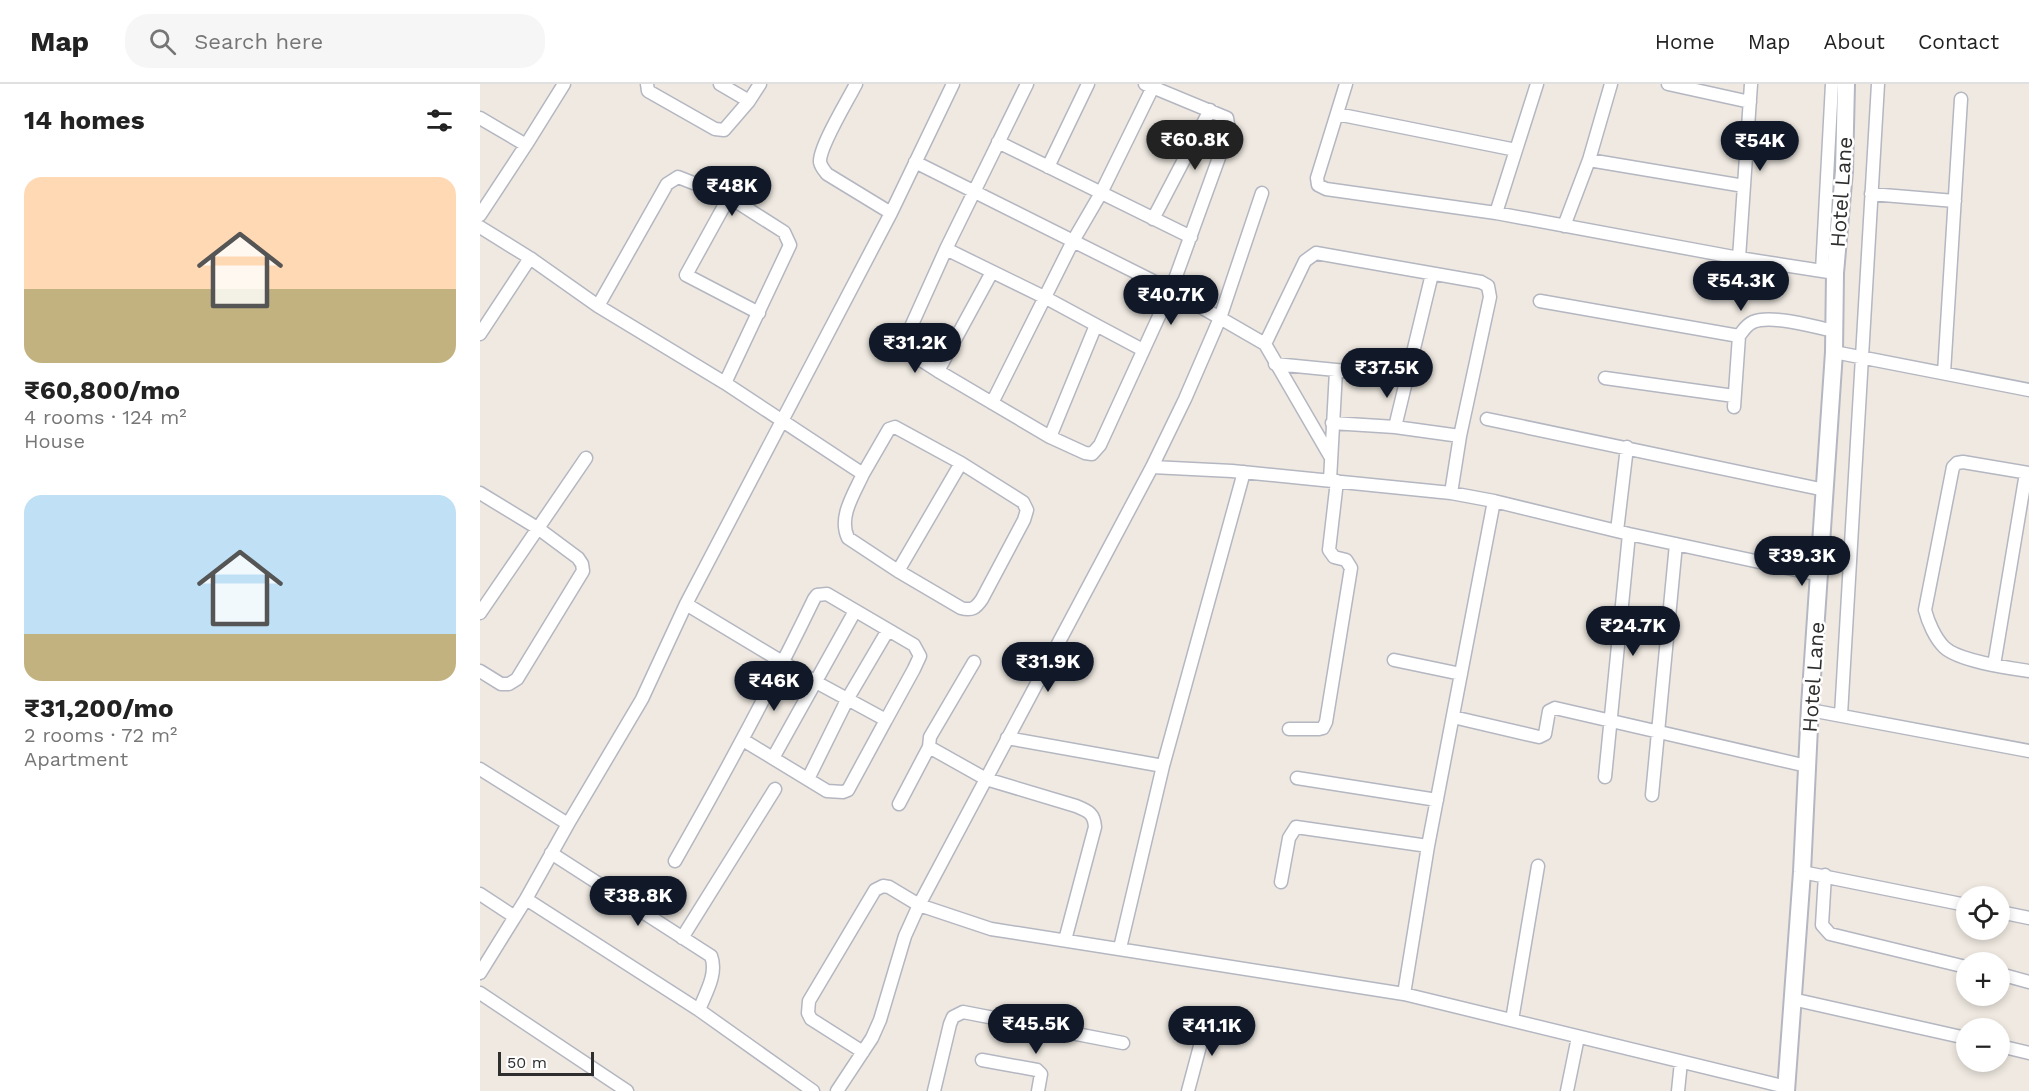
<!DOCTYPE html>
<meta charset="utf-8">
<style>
body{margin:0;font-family:"Work Sans",sans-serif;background:#f6f6f6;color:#222;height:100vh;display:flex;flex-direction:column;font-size:22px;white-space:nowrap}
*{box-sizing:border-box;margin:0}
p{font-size:20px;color:#767676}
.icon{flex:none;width:33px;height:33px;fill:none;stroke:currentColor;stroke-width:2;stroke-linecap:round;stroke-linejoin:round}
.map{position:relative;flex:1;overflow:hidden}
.details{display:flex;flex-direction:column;background:#fff;width:480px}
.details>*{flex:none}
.controls{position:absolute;left:1476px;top:802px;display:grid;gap:12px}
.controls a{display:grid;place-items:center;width:54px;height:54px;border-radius:50%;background:#fff;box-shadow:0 3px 9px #0003;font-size:30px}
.scale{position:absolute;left:18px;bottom:15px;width:96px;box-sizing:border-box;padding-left:6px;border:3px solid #2e2e2e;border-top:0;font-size:16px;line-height:21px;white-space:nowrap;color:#2e2e2e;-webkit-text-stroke:4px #fff;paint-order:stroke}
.price{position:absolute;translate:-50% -51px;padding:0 14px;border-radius:21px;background:#111827;color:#fff;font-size:20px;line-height:39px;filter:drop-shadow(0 2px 3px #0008)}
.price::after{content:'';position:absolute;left:50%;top:36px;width:18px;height:14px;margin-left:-9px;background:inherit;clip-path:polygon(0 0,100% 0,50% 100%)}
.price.selected{background:#222;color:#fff}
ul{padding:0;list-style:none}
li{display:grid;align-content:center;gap:12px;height:318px;padding:0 24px}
li span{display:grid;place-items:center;height:186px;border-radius:18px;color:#555}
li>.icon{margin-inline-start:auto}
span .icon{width:108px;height:108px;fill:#fffc;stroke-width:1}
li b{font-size:26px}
h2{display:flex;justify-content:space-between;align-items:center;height:72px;padding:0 24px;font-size:26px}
header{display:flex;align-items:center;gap:36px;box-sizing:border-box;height:84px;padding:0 30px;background:#fff;border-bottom:2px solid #e0e0e0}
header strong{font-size:28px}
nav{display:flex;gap:33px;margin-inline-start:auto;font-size:21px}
.search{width:420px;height:54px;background:#f6f6f6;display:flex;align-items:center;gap:15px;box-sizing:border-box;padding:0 21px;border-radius:24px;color:#767676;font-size:22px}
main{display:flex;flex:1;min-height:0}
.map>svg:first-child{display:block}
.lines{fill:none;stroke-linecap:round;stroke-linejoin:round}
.street-casing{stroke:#b4b7c1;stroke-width:15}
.secondary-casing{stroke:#b4b7c1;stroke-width:20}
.street{stroke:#fff;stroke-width:12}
.secondary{stroke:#fff;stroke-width:16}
.labels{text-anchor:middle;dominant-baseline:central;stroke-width:5;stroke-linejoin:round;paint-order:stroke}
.street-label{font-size:21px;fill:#2e2e2e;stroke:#fff}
</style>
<header>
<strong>Map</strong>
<div class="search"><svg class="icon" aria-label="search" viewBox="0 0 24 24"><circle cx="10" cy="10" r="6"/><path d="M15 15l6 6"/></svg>Search here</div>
<nav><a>Home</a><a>Map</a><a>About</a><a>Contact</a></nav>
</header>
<main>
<section class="details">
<h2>14 homes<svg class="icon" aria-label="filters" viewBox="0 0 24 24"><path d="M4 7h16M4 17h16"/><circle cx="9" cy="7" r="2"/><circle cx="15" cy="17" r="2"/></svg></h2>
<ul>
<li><span style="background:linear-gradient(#ffd9b3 60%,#c2b280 0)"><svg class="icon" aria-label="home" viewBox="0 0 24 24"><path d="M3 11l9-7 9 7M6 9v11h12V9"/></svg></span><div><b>₹60,800/mo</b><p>4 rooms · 124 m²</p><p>House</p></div></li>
<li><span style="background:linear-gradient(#bfe0f5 75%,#c2b280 0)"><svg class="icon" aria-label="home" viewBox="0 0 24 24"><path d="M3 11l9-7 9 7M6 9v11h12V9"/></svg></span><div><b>₹31,200/mo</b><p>2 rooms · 72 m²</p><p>Apartment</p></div></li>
</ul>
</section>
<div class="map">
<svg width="1549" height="1007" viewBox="0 0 1549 1007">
<rect width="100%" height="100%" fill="#efe9e1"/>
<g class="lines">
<g class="street-casing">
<path id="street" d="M167,0L168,7L235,45L244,46L269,17L280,0
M240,0L269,17
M376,0C368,16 339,63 340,78C341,83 344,86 347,90L411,129
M547,0L466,165L425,256L426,263L433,271L458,287L570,353L605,369L612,370L620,361L691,206L749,46L747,34L665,0
M866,0L837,94L838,101L846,105L1016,129L1259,174L1355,189
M1188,0L1270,18
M857,30L1036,66
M0,34L46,61L0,131
M518,58L711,153
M46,61L84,0
M1109,76L1131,0
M568,83L608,0
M782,109L740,234L785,260L825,177L836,169L1001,198L1008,202L1010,213L980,352L971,409
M1391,110L1475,117
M249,113L206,191L279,229
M1016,129L1057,0
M673,135L730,26
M1084,142L1109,76L1264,102
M0,143L50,174L118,222L245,299L383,390C374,410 358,433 368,454L418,487L481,524C492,527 496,524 502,515L544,436L547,426L543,418L481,379L415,343L409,345L383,390
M466,165L566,214L616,241
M1259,174L1271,0
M1342,187L1352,0
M1060,217L1259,252
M118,222L187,100L198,93L249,113L304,148L310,161L245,299
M0,250L50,174
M785,260L850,372
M1354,268L1549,306
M795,280L927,293
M458,287L512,188
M1464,289L1481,15
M1125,294L1254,312
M512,319L593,157L621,109L673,3
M1254,323L1259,252C1263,247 1266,241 1273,238C1291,230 1334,243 1355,247
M1007,335L1345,406
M852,339L915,343L980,352
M915,343L952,190
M570,353L616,241L663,266
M672,383L752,387L971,409L1014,417L1149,450L1340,491
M1549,389L1483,378L1477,379L1473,383L1445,526C1448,538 1455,554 1464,563C1478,577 1529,584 1549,587
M850,396L856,287
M0,409L59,445L98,474L102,480L103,487L37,595L29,600H21L0,587
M1137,447L1147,363
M418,487L481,379
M0,529L106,374
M914,576L981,590
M494,578L450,653L449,663L506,695L596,722C608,727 614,729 615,743L585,856
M1514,581L1546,389
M1330,626L1549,667
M1361,631L1398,0
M973,633L1059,653L1065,650L1069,627L1075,624L1327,682
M809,645H839L843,644L846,638L871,484L866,476L854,473L849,466L857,397
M527,654L683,682
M263,656L347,707L363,708L368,706L406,636
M293,674L375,527
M0,685L88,740
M1125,693L1149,450
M817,694L957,716
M328,695L368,614L408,546
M1172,711L1196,460
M419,720L449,663
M71,769L231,872C238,890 225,910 219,926
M195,777C244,691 291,604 334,515L337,511L347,510L434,561L440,572L434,585L406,636L334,597L206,520
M1322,788L1486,821
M1345,791L1342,841L1350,850L1486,883
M801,798L809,754L816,743L948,762
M0,810L35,833
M46,815L219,926L333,1007
M1520,828L1549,834
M202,854L295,705
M640,864L683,682L764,388
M0,889L46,815L88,740L162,615L206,520L411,129L473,0
M1520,890L1549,898
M0,909L147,1007
M924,910L948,762L1014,417
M1312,915L1486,954
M1032,936L1058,782
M1520,962L1549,969
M383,968L331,935L328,929L329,917L395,806L403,802L409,803L439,821L511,845L924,910L1306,1003
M502,976L557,986L561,990L558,1007
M357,1007L392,954L400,936L425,852L439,821L672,383L705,315L740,234L691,206L435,78
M454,1007L470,940L473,933L483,928L643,959
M708,1007L728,932
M1087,1007L1098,953
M1198,1007L1201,978"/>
</g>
<g class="secondary-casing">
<path id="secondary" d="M1306,1007L1322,788L1330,622L1354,268L1355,189L1364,87L1366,0"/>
</g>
<use href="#street" class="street"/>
<use href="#secondary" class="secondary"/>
</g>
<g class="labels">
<g class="street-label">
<text transform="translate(1361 108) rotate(-86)">Hotel Lane</text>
<text transform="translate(1333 593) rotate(-86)">Hotel Lane</text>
</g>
</g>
</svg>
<div class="controls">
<a><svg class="icon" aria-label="locate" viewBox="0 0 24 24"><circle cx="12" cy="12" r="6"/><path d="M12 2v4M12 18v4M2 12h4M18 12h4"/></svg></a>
<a>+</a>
<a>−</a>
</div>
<div class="scale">50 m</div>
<b class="price selected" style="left:715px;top:87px">₹60.8K</b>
<b class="price" style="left:1280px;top:88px">₹54K</b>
<b class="price" style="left:252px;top:133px">₹48K</b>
<b class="price" style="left:1261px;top:228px">₹54.3K</b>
<b class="price" style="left:691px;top:242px">₹40.7K</b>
<b class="price" style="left:435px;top:290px">₹31.2K</b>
<b class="price" style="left:907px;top:315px">₹37.5K</b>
<b class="price" style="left:1322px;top:503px">₹39.3K</b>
<b class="price" style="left:1153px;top:573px">₹24.7K</b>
<b class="price" style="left:568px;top:609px">₹31.9K</b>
<b class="price" style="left:294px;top:628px">₹46K</b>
<b class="price" style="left:158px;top:843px">₹38.8K</b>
<b class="price" style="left:556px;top:971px">₹45.5K</b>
<b class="price" style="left:732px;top:973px">₹41.1K</b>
</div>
</main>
